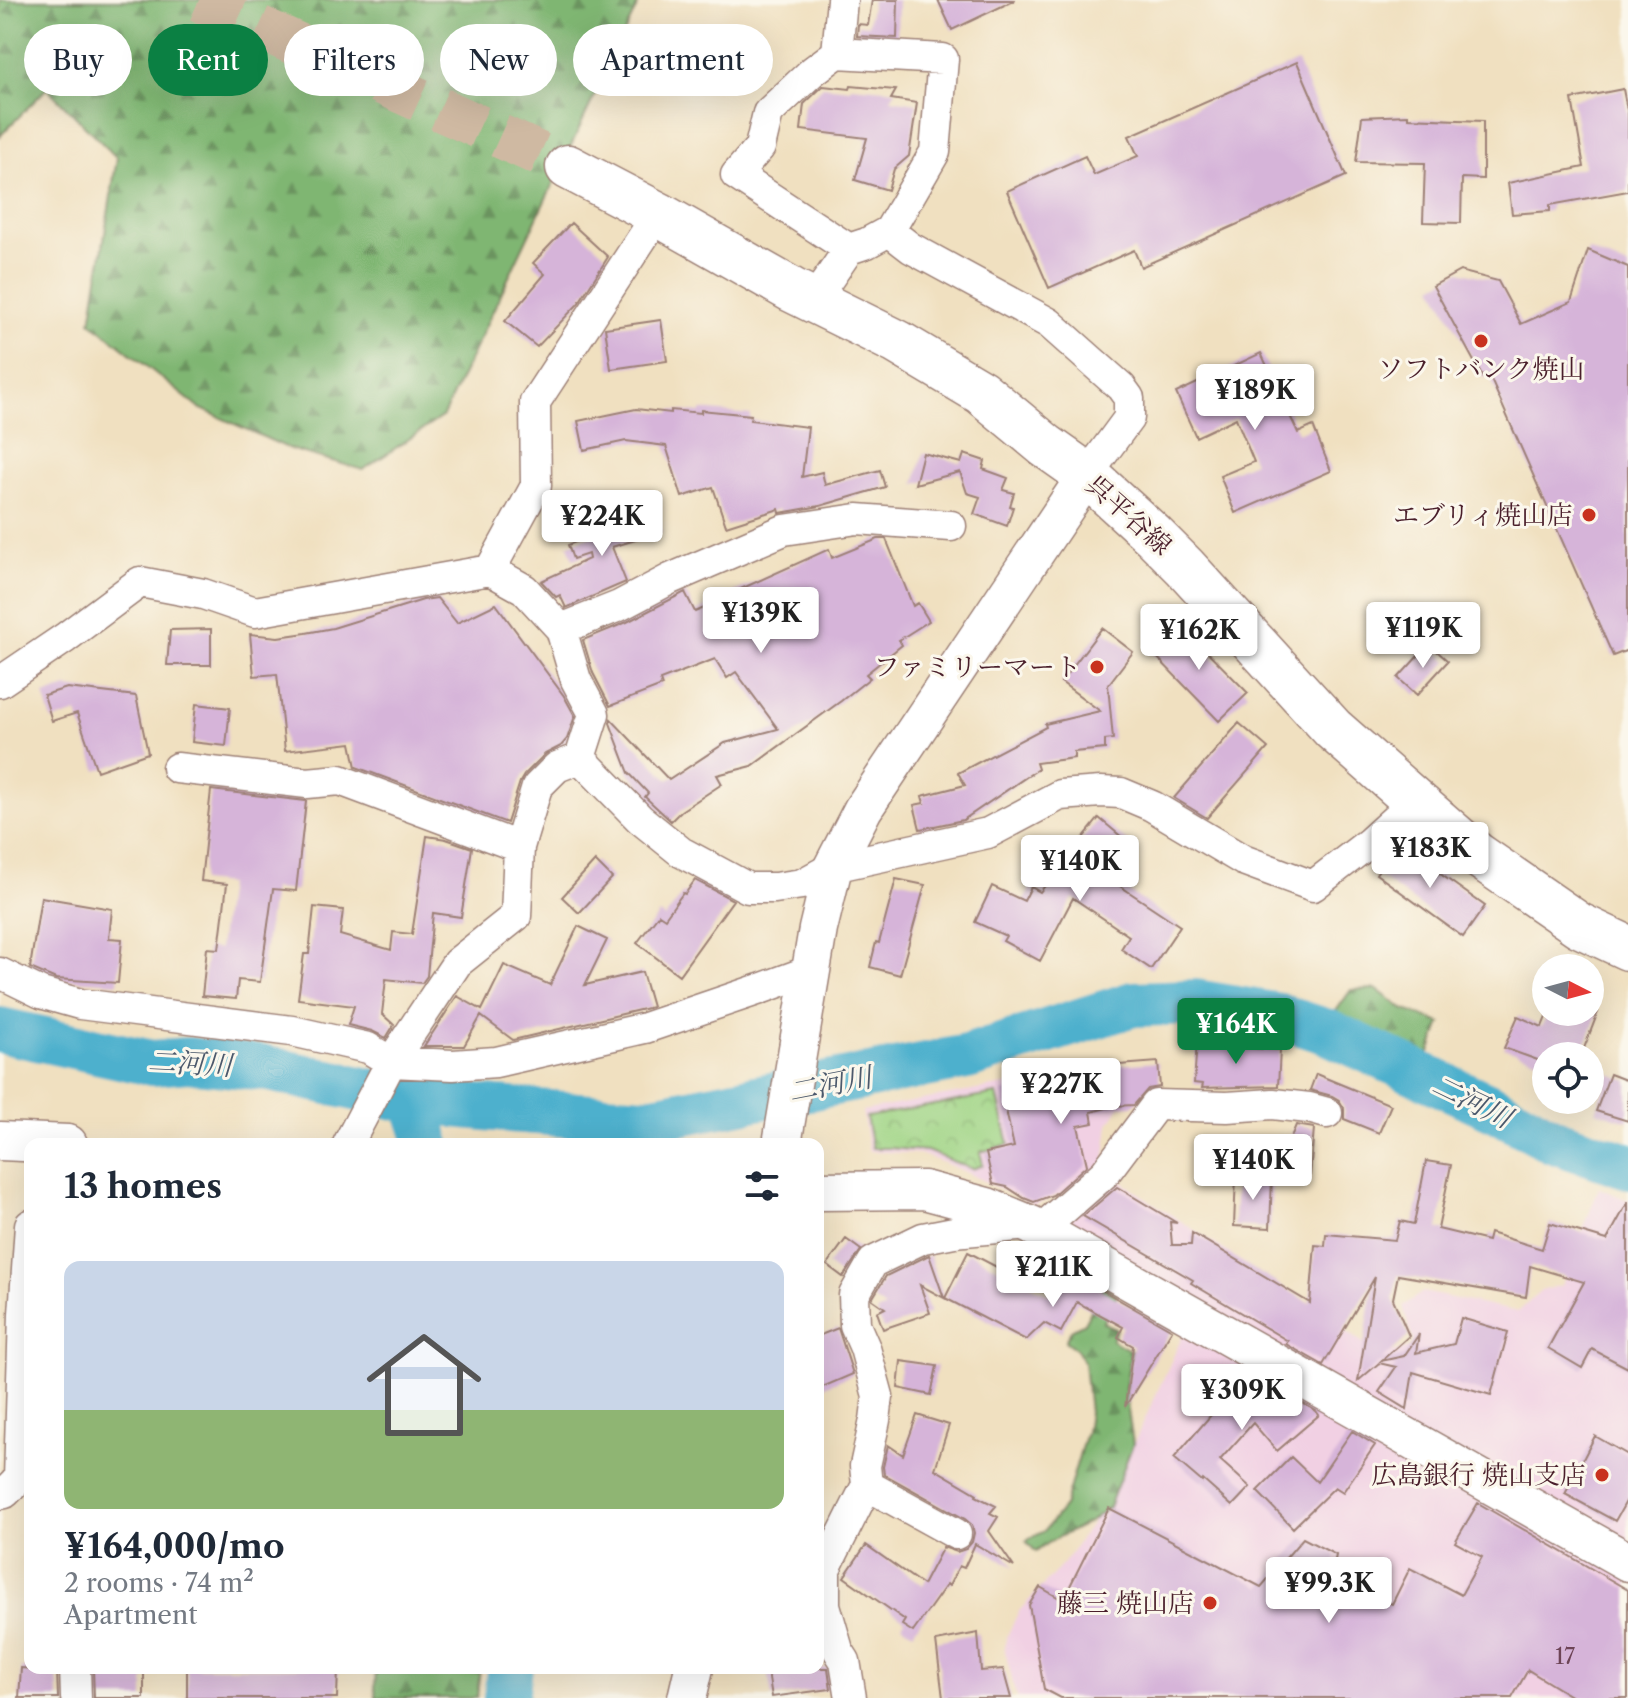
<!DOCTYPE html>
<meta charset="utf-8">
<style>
body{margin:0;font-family:"Libre Caslon Text","Noto Serif JP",serif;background:#f2f2f3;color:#1f2937;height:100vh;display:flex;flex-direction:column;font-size:30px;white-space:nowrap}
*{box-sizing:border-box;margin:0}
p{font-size:26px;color:#747a83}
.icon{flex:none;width:44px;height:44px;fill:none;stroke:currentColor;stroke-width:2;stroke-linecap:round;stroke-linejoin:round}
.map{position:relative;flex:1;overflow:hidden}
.panel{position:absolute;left:24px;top:1138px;width:800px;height:536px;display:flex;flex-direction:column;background:#fff;border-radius:16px;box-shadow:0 8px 32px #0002}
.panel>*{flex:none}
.guide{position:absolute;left:24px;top:24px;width:800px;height:72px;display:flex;gap:16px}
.needle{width:52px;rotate:96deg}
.controls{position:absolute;left:1532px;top:954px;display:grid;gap:16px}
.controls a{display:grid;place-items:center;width:72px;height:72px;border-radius:50%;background:#fff;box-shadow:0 8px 32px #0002;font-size:40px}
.price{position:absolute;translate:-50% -68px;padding:0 18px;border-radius:8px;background:#fff;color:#222;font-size:26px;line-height:52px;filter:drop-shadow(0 2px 4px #0008)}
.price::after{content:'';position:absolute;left:50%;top:48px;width:24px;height:18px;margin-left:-12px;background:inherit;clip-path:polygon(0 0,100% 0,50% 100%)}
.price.selected{background:#0b8043;color:#fff}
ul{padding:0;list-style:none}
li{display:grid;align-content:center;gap:16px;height:424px;padding:0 40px}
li+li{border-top:2px solid #e0e1e3}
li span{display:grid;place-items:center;height:248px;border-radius:16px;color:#555}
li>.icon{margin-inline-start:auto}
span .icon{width:144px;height:144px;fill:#fffc;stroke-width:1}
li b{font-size:34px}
h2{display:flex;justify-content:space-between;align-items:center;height:96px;padding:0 40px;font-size:34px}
.tag{padding:0 28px;border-radius:36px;background:#fff;box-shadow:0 8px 32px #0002;font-size:28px;line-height:72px}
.tag.selected{background:#0b8043;color:#fff}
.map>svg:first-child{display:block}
.built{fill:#f1d0e3}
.forest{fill:url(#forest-firs);stroke:#646a4e;stroke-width:2}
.park{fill:url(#park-crowns);stroke:#747a58;stroke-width:2}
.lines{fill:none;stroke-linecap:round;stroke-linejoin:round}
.river{stroke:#4eb0cd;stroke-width:46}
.building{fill:#d6b4d9}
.primary-tunnel{stroke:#cfb9a2;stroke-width:44;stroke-dasharray:44 22;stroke-linecap:butt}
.minor-casing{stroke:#9d8076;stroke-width:33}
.tertiary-casing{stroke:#9d8076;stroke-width:41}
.primary-casing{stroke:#9d8076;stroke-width:47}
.minor{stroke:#fff;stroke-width:30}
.tertiary{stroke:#fff;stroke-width:38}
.primary{stroke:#fff;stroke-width:44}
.poi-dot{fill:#c8321e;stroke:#fbf7ec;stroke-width:3}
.labels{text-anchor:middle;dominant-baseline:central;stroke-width:6;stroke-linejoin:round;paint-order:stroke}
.number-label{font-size:22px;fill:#6d4456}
.poi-label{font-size:26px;fill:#4a1f2b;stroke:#fbf7ec;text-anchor:end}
.street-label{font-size:26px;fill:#4a1f2b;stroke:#fbf7ec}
.water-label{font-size:28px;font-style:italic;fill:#4c596c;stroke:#fbf7ec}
</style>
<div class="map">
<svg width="1628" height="1698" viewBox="0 0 1628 1698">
<defs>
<pattern id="forest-firs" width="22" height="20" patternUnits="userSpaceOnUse" patternTransform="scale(2)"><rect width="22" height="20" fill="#7fb672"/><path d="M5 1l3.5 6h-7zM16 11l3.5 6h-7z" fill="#6a935e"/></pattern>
<pattern id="park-crowns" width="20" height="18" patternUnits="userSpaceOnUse" patternTransform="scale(2)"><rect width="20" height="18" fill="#9fd484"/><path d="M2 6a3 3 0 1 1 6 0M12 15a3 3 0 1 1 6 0" fill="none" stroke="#8ab672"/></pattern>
</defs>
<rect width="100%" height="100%" fill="#fbf7ec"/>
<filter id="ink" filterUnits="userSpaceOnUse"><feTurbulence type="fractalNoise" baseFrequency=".0125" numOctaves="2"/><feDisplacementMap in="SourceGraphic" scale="16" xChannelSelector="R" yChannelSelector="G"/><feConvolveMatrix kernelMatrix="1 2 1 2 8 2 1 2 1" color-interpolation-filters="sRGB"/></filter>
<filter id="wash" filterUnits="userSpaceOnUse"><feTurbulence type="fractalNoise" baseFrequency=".006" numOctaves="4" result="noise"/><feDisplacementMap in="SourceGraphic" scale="32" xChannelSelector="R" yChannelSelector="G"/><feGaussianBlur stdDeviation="1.8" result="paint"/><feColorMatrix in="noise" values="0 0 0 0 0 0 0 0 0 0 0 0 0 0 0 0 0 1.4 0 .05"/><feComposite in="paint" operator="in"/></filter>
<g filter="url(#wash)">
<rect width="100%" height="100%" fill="#f0e0c0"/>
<path class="built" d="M1113,1065L1121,1105L1109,1124L1104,1163L1080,1186L1034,1205L957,1168L920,1154L869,1151L862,1111Z
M1113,1176L1380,1354L1415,1347L1403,1306L1423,1292L1518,1312L1541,1291L1562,1285L1599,1188L1628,1200V1698H1018L1015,1692L1004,1647L1007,1636L1019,1611L1064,1563L1109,1498L1198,1302L1063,1227Z"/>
<path class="forest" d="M0,0H640L443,416L363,470L290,449L199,408L91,322L117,158L47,88L0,136Z
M1376,989L1403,1009L1441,1023L1425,1066L1326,1025L1351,990Z
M1110,1274L1124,1282L1103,1322L1117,1330L1112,1340L1131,1351L1125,1390L1133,1444L1109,1507L1091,1521L1051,1541L1036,1552L1026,1541L1044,1531L1064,1507L1086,1432L1089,1413L1084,1362L1077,1350L1065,1341L1071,1330L1084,1323Z
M376,1668H480L477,1698H376L375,1685Z"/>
<path class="park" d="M997,1094L1009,1144L980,1152L983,1165L972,1169L927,1151L889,1148H872L866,1117Z"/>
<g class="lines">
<path class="river" d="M0,1030L152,1063L188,1060L265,1068L414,1101L496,1109L644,1120L967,1057L1133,1004L1195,1002L1279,1016L1328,1032L1496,1109L1554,1141L1628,1166
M414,1101L428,1144
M506,1698L510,1668"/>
</g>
<g id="blocks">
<path class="building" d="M872,0H898L897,38L857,36L858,24L868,25Z
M938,0H1015L952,30Z
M1297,62L1346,176L1141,267L1134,250L1049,288L1007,191L1085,156L1094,175L1138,156L1129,136Z
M823,86L850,89L851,86L896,90L891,99L917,103L909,156L894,169L888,190L855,180L867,138L801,130L804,104Z
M1623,89L1628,115V191L1550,205V211L1512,214L1508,183L1584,167L1572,99Z
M1408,115V118L1483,121V179L1462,178L1461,223L1423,222L1425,163L1356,162L1362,117Z
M571,223L608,257L578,304L537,347L505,321L545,274L533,263Z
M1588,250L1628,267V650L1613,656L1489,375L1483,378L1433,286L1460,271L1498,281L1521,324L1571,302Z
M661,320L667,361L611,369L605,328Z
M1261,353L1298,433L1313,426L1331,471L1235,513L1220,476L1254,462L1236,418L1196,437L1176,393Z
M636,409L671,413V410L701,413V410L751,415L750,420L808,427L802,477L822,472L825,485L880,470L885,487L820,506L780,513L779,509L726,526L713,487L682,497L666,446L626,441L584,450L578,421Z
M923,453L961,463L964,454L985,461L983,469L1008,478L1003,490L1014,493L1010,506L1013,507L1007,526L974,514L980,497L967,493L960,472L915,484Z
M652,498L662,532L612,547L626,582L566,608L560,595L556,597L541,581L589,559L588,554L573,559L568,545L638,517L634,503Z
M878,539H886L913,606L918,603L929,621L899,640L902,645L866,674L870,678L841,701L752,766L717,775L722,784L681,811L671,821L645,797L648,793L629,773L610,723L611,719L669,780L725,743L778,729L736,672L727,678L715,659L660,680L662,686L610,706L593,673L583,640L627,622L685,592L695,612L735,595L734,592L829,549L832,558Z
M437,598L457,623L496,604L564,696L575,716L567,739L561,746L545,754L524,775L520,782L507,823L356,767L351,743L285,751L277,674L254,676L250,634L278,637L306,633L333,628L423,600Z
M1178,622L1248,693L1219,721L1150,650Z
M1102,628L1133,652L1108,685L1113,739L1105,740V749L1074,752V758L1036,763L1038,769L963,820L920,829L914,805L924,803L922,796L965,785L958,773L1046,727L1045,724L1100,711L1061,682Z
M211,629V665H167L170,630Z
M1429,644L1448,661L1417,695L1398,678Z
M67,688L136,696L148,753L97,771L77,713L52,721L44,695Z
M196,704L230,708L226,746L192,742Z
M1239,723L1268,748L1207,818L1174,798Z
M211,790L306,801L296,891L273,889L260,982L238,980L236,999L202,996L207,948L219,949L227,884L201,881Z
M1099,818L1130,844L1105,876L1180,926L1151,969L1121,949L1129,936L1073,898L1040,961L1003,941L1006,936L975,922L992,886L1024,901L1031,887L1040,892Z
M427,836L446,839L472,848L461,917L433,913L427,976L422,983L386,979L382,1014L394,1025L386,1038L372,1031L348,1025L354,1006L298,999L304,954H309L314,907L343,910L340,935L391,950L393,932L412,934Z
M1397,843L1485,906L1463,937L1376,874Z
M595,861L612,878L579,913L562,897Z
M896,879L925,885L900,975L870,967L876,942L879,943Z
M695,880L733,900L679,975L637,943L659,914L665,918L683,893L685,894Z
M41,897L112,909L109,938L122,939L118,983L56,979L30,968Z
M578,926L607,940L585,985L642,972L652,1007L513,1040L481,1016L464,1046H424L457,996L482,1010L504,965L550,985Z
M1548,1012H1598L1581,1056H1546V1063L1504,1048L1518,1016L1542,1027Z
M1197,1042L1231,1044V1047L1280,1050L1278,1086L1202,1088L1203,1084L1194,1083Z
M1158,1062L1160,1087L1148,1089L1134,1105L1114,1106L1091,1112L1093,1123L1078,1126L1087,1165L1053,1195L1034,1202L1024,1198L1007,1187L993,1184L986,1153L1014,1147L1002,1092L1119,1065Z
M1316,1074L1391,1105L1379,1133L1344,1119V1108L1339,1100L1332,1096L1310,1090Z
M1610,1074L1628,1081V1121L1596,1111Z
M1296,1125L1314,1128L1310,1175L1276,1172Z
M1426,1161L1451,1165L1438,1229L1488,1241L1490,1233L1542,1249L1550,1223L1607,1240L1628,1202V1368L1592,1349L1582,1368L1548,1348L1584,1282L1530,1266L1526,1297L1398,1275L1393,1299L1409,1336L1381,1361L1404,1356L1419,1334L1416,1353L1454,1344L1461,1318L1508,1332L1491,1395L1413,1372L1407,1409L1379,1392L1396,1367L1379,1363L1358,1381L1375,1277L1323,1365L1286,1344L1288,1341L1191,1283L1193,1280L1083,1216L1117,1187L1177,1223L1170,1222L1172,1245H1191L1192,1233L1310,1303L1315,1245L1325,1246L1326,1234L1395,1240L1400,1221L1414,1224Z
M1236,1175L1272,1177L1270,1228L1234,1226Z
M846,1239L861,1250L843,1277L827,1265Z
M968,1252L1050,1295L1065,1269L1172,1330L1125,1407L1133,1346L1118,1337L1123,1327L1077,1302L1061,1332L1044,1323L1026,1340L945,1298Z
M929,1255L944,1298L920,1285L930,1313L883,1329L877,1312L885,1308L872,1299L886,1276Z
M838,1328L853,1374L818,1389V1336Z
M901,1361L937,1366L931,1395L898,1388Z
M1253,1375L1316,1411L1319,1415L1277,1451L1253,1423L1220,1460L1250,1487L1232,1506L1203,1480L1202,1482L1174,1458L1242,1379Z
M917,1415L949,1425L935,1469L977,1494L976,1496L996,1506L990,1513L998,1517L989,1531L1014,1567L975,1544L964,1568L959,1566L949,1586L947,1584L913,1632L902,1625L905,1620L844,1577L866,1545L923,1585L943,1547L957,1552L966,1549L972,1542L974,1533L972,1525L965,1519L884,1474L883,1467L888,1445L903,1455Z
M1352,1431L1375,1445L1343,1492L1335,1487L1293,1528L1257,1491L1291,1457L1317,1482Z
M1595,1436L1628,1455V1498L1615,1521L1565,1494Z
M1478,1503L1628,1590V1698H1574L1528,1670L1512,1698H1061L1044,1689L1029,1605L1040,1587L1063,1600L1109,1508L1261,1587L1303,1538L1336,1555L1333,1570L1392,1604L1410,1568L1461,1595L1482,1557L1455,1542Z
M978,1633L981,1671L1003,1669L1011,1698H943L936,1641Z
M21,1668L57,1671L58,1698H19Z
M93,1668H144V1698H94Z
M187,1668H338L337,1698H187Z
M795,1668H828L831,1689L772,1697L768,1672Z"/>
</g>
</g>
<g filter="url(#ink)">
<use href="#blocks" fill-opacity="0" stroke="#9d8076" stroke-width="2"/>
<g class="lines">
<path class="primary-tunnel" d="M199,0L568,167"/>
<g class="minor-casing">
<path id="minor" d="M842,0L837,53L943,59L935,152L889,231L911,248L1049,323L1121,387L1129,398V418L1087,475
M837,53L813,71L768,113L760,147L736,175L849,249L867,243L889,231
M814,300L849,249
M490,570L536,486L535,402L658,214
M561,629L619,606L670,579L784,530L857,519L951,526
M0,682L65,638L140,582L203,594L255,612L490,570L524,589L561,629L576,680L594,714L580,758
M580,758L640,819L681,852L748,888H775L802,884L833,867L988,833L1060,795L1101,792L1121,793L1152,806L1243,860L1313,886L1370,842L1415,801
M177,768L307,783L340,780L519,847
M0,973L41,993L80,1004L292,1031L368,1048L391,1062L453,1065L496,1062L645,1028L760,989L812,970
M348,1144L391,1062L457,963L516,916L519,847L537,787L557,767L580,758
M1040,1230L1105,1173L1156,1105L1227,1107L1273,1104L1309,1108L1327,1113
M867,1485L956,1534
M0,1494L5,1493L19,1479L24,1314L30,1225
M75,1668L76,1698
M851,1698L845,1661L838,1650L825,1605V1569L867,1485L865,1466L875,1420L878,1396L865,1348L855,1325L854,1295L873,1262L923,1238L954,1232L1028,1225"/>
</g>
<g class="tertiary-casing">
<path id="tertiary" d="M0,1141L68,1144
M782,1144L818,929L833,867L863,809L1087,475
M818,1191L924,1190L987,1207L1031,1225L1628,1562
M687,1698L694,1668"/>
</g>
<g class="primary-casing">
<path id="primary" d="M568,167L658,214L792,290L897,342L981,392L1046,446L1087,475L1153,535L1185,567L1333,729L1415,801L1476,854L1579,925L1628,948"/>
</g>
<use href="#minor" class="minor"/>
<use href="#tertiary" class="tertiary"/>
<use href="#primary" class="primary"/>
</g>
</g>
<g class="poi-dot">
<circle cx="1481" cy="341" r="8"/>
<circle cx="1589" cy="515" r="8"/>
<circle cx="1097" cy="667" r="8"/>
<circle cx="1602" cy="1475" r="8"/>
<circle cx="1210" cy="1603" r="8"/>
</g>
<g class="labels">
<g class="number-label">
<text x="1565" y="1656">17</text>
</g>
<g class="poi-label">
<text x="1481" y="369" text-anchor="middle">ソフトバンク焼山</text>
<text x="1573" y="515">エブリィ焼山店</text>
<text x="1081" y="667">ファミリーマート</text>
<text x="1586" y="1475">広島銀行 焼山支店</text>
<text x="1194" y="1603">藤三 焼山店</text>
</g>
<g class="street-label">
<text transform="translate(1129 515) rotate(42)">呉平谷線</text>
</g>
<g class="water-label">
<text transform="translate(190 1063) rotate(3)">二河川</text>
<text transform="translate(830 1084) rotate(-11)">二河川</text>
<text transform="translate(1472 1101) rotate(26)">二河川</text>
</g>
</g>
</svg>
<div class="controls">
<a><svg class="needle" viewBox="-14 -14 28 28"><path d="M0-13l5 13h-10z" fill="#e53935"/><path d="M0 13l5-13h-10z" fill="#747a83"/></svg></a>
<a><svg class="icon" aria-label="locate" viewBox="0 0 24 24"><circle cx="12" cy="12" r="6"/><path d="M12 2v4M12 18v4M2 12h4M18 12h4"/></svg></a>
</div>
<b class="price" style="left:1255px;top:432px">¥189K</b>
<b class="price" style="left:602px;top:558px">¥224K</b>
<b class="price" style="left:761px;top:655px">¥139K</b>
<b class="price" style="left:1423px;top:670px">¥119K</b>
<b class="price" style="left:1199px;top:672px">¥162K</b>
<b class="price" style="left:1430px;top:890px">¥183K</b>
<b class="price" style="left:1080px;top:903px">¥140K</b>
<b class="price selected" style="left:1236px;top:1066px">¥164K</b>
<b class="price" style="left:1061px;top:1126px">¥227K</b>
<b class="price" style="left:1253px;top:1202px">¥140K</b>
<b class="price" style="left:1053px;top:1309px">¥211K</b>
<b class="price" style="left:1242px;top:1432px">¥309K</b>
<b class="price" style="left:1329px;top:1625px">¥99.3K</b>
<div class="guide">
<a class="tag">Buy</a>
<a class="tag selected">Rent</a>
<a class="tag">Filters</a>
<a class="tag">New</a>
<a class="tag">Apartment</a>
</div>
<section class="panel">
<h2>13 homes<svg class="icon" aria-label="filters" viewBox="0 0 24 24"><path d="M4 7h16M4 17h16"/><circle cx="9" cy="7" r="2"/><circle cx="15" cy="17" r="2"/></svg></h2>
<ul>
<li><span style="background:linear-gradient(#c9d6e8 60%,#8fb573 0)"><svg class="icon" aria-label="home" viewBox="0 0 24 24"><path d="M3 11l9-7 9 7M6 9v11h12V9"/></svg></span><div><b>¥164,000/mo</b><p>2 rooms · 74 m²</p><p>Apartment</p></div></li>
</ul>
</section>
</div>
